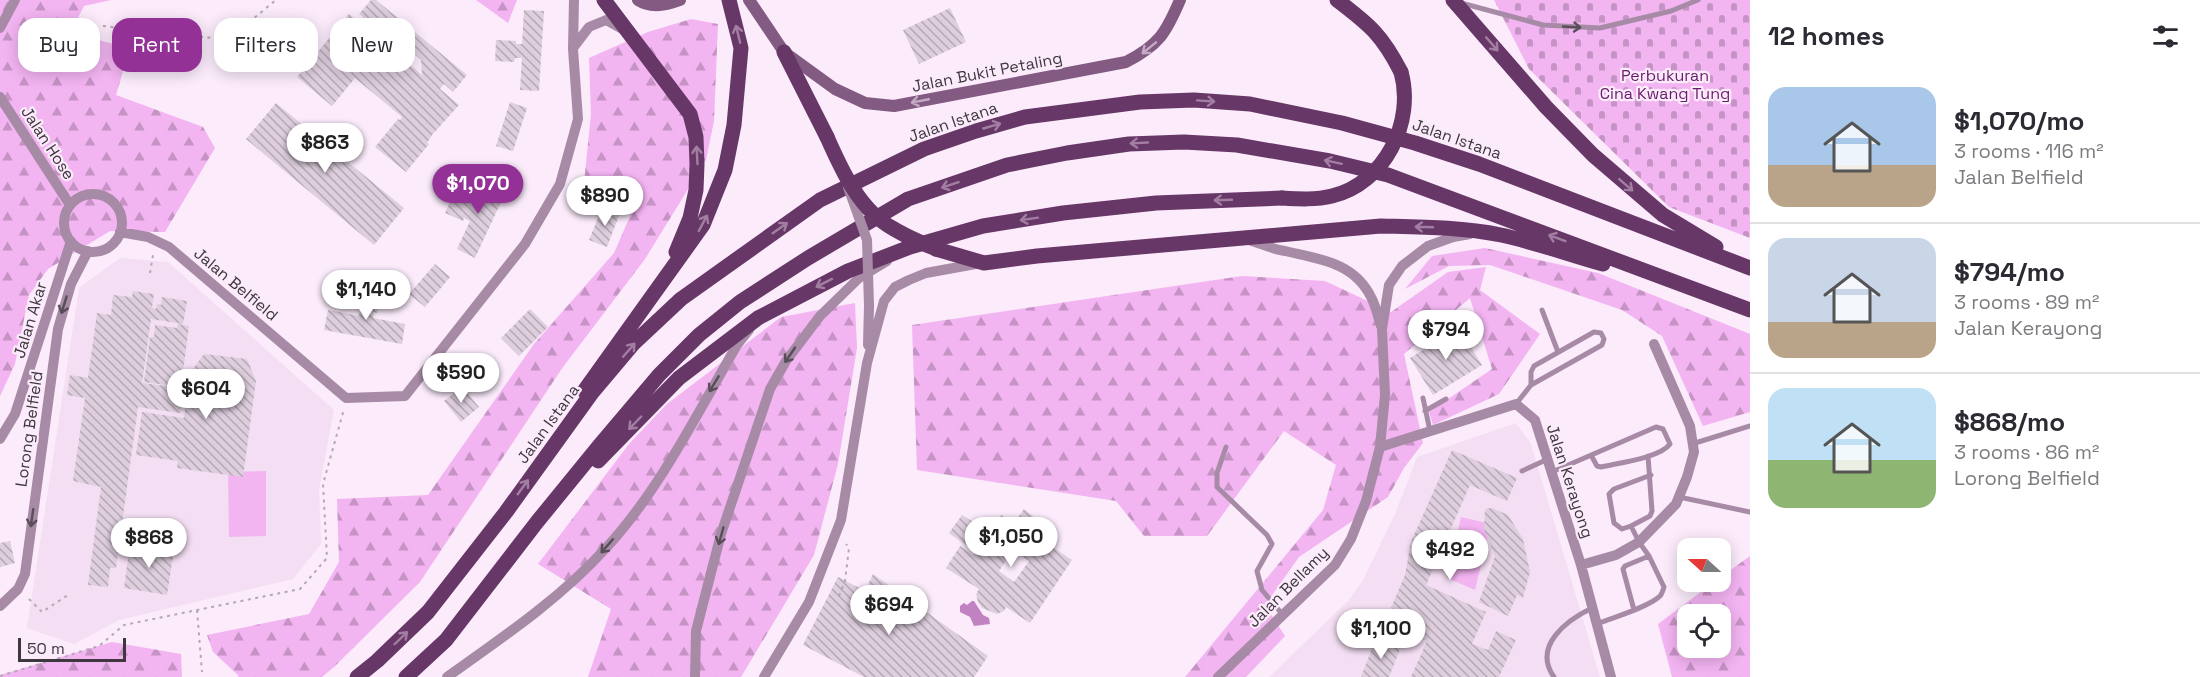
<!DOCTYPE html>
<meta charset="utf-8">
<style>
body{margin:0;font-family:"Space Grotesk",sans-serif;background:#f2f2f3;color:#2b2b33;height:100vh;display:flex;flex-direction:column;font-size:22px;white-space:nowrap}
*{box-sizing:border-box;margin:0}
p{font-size:20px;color:#7c7c81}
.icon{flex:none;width:33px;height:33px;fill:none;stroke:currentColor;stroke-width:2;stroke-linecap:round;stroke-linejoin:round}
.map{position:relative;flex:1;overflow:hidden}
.details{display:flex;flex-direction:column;background:#fff;width:450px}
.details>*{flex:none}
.hud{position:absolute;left:18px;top:18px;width:570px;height:54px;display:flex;gap:12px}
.needle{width:39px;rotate:291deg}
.buttons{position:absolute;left:1677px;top:538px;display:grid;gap:12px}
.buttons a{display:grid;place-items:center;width:54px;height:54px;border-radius:12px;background:#fff;box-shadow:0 3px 15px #0003;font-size:30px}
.scale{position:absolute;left:18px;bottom:15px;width:108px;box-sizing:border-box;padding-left:6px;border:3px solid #3e383e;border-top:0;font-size:16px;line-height:21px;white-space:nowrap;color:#3e383e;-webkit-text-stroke:4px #fbebfb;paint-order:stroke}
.price{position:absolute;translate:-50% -51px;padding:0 14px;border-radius:21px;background:#fff;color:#222;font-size:20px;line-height:39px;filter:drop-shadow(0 2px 3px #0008)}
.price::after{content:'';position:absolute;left:50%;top:36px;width:18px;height:14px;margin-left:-9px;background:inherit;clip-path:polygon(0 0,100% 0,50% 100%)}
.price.current{background:#943197;color:#fff}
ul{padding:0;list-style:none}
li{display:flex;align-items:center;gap:18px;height:150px;padding:0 18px}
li+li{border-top:2px solid #e1e1e2}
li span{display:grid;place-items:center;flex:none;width:168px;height:120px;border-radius:18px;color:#555}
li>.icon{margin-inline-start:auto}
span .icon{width:72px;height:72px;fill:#fffc;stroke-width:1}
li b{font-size:26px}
h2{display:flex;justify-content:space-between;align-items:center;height:72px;padding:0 18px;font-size:26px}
.pill{padding:0 21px;border-radius:18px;background:#fff;box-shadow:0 3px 15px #0003;font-size:21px;line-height:54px}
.pill.current{background:#943197;color:#fff}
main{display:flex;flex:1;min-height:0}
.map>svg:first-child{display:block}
.built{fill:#f4def3}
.grass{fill:#f3b4f2}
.forest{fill:url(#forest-firs);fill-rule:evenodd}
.cemetery{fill:url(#cemetery-stones)}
.water{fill:#c182c1}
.building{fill:url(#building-back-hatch);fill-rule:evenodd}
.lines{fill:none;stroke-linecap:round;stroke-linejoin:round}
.path{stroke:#b4a8b4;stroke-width:2;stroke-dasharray:3 4.5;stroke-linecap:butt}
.service{stroke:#a78ba6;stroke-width:5}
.minor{stroke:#a78ba6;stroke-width:10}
.secondary{stroke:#825a82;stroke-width:12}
.primary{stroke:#673767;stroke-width:15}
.minor-bridge{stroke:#a78ba6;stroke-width:10}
.primary-bridge{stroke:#673767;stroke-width:15}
.oneway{stroke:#584d58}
.oneway2{stroke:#a27fa2}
.oneway3{stroke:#c5aac5}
.labels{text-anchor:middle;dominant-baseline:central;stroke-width:4.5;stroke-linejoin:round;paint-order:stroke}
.street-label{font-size:16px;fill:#3e383e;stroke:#fbebfb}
.park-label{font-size:16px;fill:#671b69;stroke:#fbebfb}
</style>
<main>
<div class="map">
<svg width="1750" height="677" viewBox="0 0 1750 677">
<defs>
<pattern id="forest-firs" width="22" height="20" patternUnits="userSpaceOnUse" patternTransform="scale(1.5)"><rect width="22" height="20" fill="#f3b4f2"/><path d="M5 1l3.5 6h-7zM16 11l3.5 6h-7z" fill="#c693c5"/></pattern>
<pattern id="cemetery-stones" width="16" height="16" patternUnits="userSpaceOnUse" patternTransform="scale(1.5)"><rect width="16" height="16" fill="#f3b4f2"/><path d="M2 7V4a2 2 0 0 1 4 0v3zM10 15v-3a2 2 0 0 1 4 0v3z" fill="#c693c5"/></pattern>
<pattern id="building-back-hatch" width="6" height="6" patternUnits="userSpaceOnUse" patternTransform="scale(1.5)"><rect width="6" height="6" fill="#decede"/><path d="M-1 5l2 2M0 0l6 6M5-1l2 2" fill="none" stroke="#b5a8b5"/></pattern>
</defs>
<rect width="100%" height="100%" fill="#fbebfb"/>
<path class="built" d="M120,258L168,262L334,410L319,489L321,544L293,579L119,620L74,644L27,628L79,288Z
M1516,423L1531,444L1600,677H1269L1349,600L1363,580L1395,514L1417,457Z"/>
<path class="grass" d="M266,471V536L229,537L228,472Z
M1461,517L1491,524L1475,590L1447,578Z"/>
<path class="forest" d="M0,0H111L84,6L70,33L130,48L116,95L203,127L215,148L165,232L110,231L48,269L29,295L15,364L0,396Z
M476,0H517L508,23Z
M691,19L718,24L714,121L706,160L645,259L563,367L420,582L334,667L322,677H237L239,676L213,652L207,635L309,614L339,562L337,499L428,495L534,344L614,253L634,207L599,187L584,183L591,114L589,58L648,32Z
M1485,248L1598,273L1750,334V412L1703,426L1662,336L1622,310L1490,265L1449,266L1405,289L1432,256Z
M1486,267L1480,290L1540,334L1499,394L1433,425L1429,412L1492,369L1470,298L1404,354L1423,443L1404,468L1388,497L1299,557L1265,605L1285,636L1246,677H1185L1323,510L1336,465L1284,431L1207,536H1144L1116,501L917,470L912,325L1242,276L1325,281L1391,312L1448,272Z
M855,303L857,348L838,464L814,555L741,677H588L611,609L538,564L629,444L667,404L781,317Z
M1750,556V677H1672L1658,624L1714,582H1720L1721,577ZM1688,615H1720V648H1688Z
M112,642L181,654L182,677H0V675Z"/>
<path class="cemetery" d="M1494,0H1750V238L1669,207L1529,69Z"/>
<path class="water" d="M972,601H974L983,615L989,618L990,624L974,626L970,617L960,612V606L964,603L967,605Z"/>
<path class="building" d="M371,0H376L467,75L453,92L444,84L440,89L459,105L432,135L427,143L429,144L406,172L375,147L398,119L400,120L402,117L355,78L332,106L297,77L349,14L359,22L363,17L359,14ZM387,32L393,36L386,45L375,35ZM405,46L421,60L422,75L398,54Z
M950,8L966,42L919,64L903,30Z
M524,10L544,11L539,91L520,90L522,58H515L514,62L495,61L496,40L516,41V44H522Z
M510,102L527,108L513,151L496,146Z
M276,103L404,208L374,245L246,139Z
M491,177L509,185L475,258L457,249L470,221L464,218L463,221L445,213L454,194L472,202L471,205L476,207Z
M603,206L620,213L607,247L589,240Z
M435,264L450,277L425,307L409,294Z
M360,289L381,293L377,313L374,312L373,318L405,324L402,344L324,330L328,310L359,316L360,309H357Z
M133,291L154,294L152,308L156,309L157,304L161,305L162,297L187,301L183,324L151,319L142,383L184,388L180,413L138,407L116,568H110L108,587L88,585L101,487L73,481L85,398L67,395L70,375L88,378L97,313L111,315L113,295L132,297Z
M530,309L548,327L519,356L501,338Z
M178,324L189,326L181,387L144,382L150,337H154L155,325L177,328Z
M1459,328L1482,365L1433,395L1410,358Z
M204,354L247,359L256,381L243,477L177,468L178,461L136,455L142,412L184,418L190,373Z
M462,387L479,407L461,422L444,401Z
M1452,450L1517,478L1507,501L1470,485L1426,585L1486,612L1472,644L1488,650L1496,631L1516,640L1499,677H1411L1427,641L1413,635L1420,621L1391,608L1405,575L1411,542Z
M1492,508L1508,515L1523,539L1530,572L1523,598L1517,595L1508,616L1479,602L1495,556L1484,529L1485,509Z
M1024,509L1033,516L1024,528L1072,560L1030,623L1006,607L1004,611L997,614L982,608L978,602L976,594L979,589L946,568L960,546L973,555L1001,515L1014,523ZM1013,550L1029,561L1014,582L999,571Z
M962,515L981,527L968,547L949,533Z
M10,541L15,563L0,567V543Z
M130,544L174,550L167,595L124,588Z
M873,574L988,656L974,677H864L803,645L838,577L865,591Z
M1376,638L1401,647L1389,677H1361Z"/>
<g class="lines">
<path class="path" d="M103,26L212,38C237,36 257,15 276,0
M150,273L153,255
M839,596L845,581L849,548L846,544
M29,599L42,612L68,595
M197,610L202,672
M0,676L99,646L124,625L300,589L327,558L323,484L344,409"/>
<path class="service" d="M1461,3L1543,25L1600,28L1671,11L1698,0
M1542,310L1558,352
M1423,398L1430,431
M1516,404L1531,385L1602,345L1604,339L1601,333L1594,332L1534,366L1531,372V385
M1425,411L1446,399
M1692,444L1750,426
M1226,447L1217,473V487L1267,535L1272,544L1257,571L1262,590L1283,615
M1522,471L1548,459
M1552,472L1656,427L1663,429L1670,444C1660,458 1617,463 1601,467L1597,466L1591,455
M1679,497L1750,512
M1631,526L1622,529L1614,523L1609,494L1614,489L1651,475
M1634,610L1623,569L1625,566L1649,556
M1596,624C1612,618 1649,607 1660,596C1662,594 1663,590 1664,587L1649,556L1639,542L1631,526L1650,516L1652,511L1648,456
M1554,677C1532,646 1567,620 1592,608"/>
<path class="minor" d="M0,28L15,0
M573,48L589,27L606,20L624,30
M0,97L70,205
M64 223a29 29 0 1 1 58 0a29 29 0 1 1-58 0Z
M120,232L148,237L169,247L346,398L405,396L525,244L560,184L578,119L573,49L574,0
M1249,240C1261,244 1273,249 1285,251C1319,259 1355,262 1372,299C1376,307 1378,317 1381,326
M868,345L869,306
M0,439L15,414L71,241
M1380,447L1516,404L1535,420L1581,565L1611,677
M1581,565L1616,555L1639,542L1676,504L1687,477L1694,452L1690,426L1654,344
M0,606L18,589L25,574L58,329L71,284L88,251
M447,677C502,638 561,598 606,548C659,491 698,412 737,345L749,330
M695,677L696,631L721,534L770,389L786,361L820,316L859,278L887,261
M764,677L809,602L841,520L867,363L884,301L895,287L909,280L926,273L981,263
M1218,677L1335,565L1351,539L1366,501L1380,447L1385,395L1382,329L1389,285L1402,266L1428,246L1453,237L1470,234"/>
<path class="secondary" d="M638,0C650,8 667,5 680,0
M749,0L784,52L835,89L865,103L894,106L1126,62C1159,45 1166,33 1180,0"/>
<path class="primary" d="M604,0L690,114L696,137L697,164L696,190L690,218L676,252
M1337,0C1370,25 1382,35 1401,72
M1453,0L1546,107L1593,155L1663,215L1716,247
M784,52L827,137
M936,249L984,263L1037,256L1381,226C1421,227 1461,227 1501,235C1535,242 1570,255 1603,264
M584,391L703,225L725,170L734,125L741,48L729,0
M598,461L679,378L758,318L848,271L910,247L983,226L1063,213L1156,203L1282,198
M357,677L377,661L428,612L506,512L591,394L634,343L681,299L820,200L924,149L976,131L1025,117L1140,102L1194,100L1250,104L1342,123L1415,143L1479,164L1750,268
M406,677L446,640L537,522L599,446L659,375L699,335L740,302L808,258L908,199L1007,165L1067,153L1129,144L1184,142L1237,145L1330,161L1388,175L1750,310"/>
<path class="minor-bridge" d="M848,187L867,240L869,306"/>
<path class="primary-bridge" d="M827,137C842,171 860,211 894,229C907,237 922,243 936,249
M1282,198C1299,199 1316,200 1332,196C1385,183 1415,122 1401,72"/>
</g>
<defs><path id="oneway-shaft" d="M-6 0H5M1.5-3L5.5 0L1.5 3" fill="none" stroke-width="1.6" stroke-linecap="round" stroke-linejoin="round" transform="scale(1.5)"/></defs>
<g class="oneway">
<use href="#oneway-shaft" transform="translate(1572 27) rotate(3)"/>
<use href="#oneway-shaft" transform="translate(64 305) rotate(107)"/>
<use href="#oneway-shaft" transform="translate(790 355) rotate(124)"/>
<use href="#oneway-shaft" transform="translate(714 384) rotate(121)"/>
<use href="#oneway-shaft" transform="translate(32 518) rotate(98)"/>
<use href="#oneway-shaft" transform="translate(721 536) rotate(106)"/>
<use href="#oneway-shaft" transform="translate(607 546) rotate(131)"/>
</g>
<g class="oneway2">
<use href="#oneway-shaft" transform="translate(738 34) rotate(-104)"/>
<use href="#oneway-shaft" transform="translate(1492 44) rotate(49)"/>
<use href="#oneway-shaft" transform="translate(1206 101) rotate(4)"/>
<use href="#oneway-shaft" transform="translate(992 126) rotate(-16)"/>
<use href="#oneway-shaft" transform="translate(1139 143) rotate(177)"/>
<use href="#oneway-shaft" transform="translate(697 155) rotate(-93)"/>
<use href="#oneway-shaft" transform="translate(1333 162) rotate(-168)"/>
<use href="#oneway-shaft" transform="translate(950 185) rotate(161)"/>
<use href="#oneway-shaft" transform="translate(1626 185) rotate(41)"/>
<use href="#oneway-shaft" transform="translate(1223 200) rotate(178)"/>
<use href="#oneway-shaft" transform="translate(1029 219) rotate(171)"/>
<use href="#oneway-shaft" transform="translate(703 223) rotate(-62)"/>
<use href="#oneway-shaft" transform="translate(1424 227) rotate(-178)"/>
<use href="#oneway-shaft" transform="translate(780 228) rotate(-35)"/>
<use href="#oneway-shaft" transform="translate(1557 238) rotate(-159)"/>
<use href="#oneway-shaft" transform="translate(824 283) rotate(153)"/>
<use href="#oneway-shaft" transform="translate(629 350) rotate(-49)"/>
<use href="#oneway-shaft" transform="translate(635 423) rotate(134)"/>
<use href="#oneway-shaft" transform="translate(523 487) rotate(-54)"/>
<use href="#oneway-shaft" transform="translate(401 638) rotate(-44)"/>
</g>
<g class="oneway3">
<use href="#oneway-shaft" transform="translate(1149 48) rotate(141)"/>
<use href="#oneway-shaft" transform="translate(920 101) rotate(169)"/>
</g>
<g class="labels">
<g class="street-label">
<text transform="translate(987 72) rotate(-11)">Jalan Bukit Petaling</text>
<text transform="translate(953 122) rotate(-19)">Jalan Istana</text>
<text transform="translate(1457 139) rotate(19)">Jalan Istana</text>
<text transform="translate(48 143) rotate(57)">Jalan Hose</text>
<text transform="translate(236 284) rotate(40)">Jalan Belfield</text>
<text transform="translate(30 320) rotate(-73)">Jalan Akar</text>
<text transform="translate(548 424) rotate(-54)">Jalan Istana</text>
<text transform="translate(29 429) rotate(-82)">Lorong Belfield</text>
<text transform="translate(1570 481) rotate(72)">Jalan Kerayong</text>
<text transform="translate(1288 587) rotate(-45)">Jalan Bellamy</text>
</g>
<g class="park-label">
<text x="1665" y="75">Perbukuran<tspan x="1665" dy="18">Cina Kwang Tung</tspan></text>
</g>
</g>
</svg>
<div class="buttons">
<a><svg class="needle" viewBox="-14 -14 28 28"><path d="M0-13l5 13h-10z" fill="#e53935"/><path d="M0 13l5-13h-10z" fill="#7c7c81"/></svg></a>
<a><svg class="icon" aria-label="locate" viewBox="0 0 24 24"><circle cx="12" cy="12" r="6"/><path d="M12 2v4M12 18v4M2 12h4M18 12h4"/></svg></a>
</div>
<div class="scale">50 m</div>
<b class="price" style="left:325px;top:174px">$863</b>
<b class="price current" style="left:478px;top:215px">$1,070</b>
<b class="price" style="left:605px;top:227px">$890</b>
<b class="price" style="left:366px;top:321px">$1,140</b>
<b class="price" style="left:1446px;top:361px">$794</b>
<b class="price" style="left:461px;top:404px">$590</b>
<b class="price" style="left:206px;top:420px">$604</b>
<b class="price" style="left:1011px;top:568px">$1,050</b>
<b class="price" style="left:149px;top:569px">$868</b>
<b class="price" style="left:1450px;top:581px">$492</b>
<b class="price" style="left:889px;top:636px">$694</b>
<b class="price" style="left:1381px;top:660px">$1,100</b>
<div class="hud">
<a class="pill">Buy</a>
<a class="pill current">Rent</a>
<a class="pill">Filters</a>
<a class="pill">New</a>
</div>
</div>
<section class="details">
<h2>12 homes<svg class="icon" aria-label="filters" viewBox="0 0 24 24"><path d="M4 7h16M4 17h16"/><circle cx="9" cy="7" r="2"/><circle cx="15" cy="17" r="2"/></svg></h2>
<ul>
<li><span style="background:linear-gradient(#a9c7e8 65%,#b9a48a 0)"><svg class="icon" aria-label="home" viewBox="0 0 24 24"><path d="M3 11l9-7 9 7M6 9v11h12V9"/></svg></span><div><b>$1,070/mo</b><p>3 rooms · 116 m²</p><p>Jalan Belfield</p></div></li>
<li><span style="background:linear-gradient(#c9d6e8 70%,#b9a48a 0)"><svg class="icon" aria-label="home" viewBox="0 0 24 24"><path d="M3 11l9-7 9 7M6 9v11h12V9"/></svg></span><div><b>$794/mo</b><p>3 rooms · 89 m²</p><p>Jalan Kerayong</p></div></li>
<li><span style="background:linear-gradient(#bfe0f5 60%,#8fb573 0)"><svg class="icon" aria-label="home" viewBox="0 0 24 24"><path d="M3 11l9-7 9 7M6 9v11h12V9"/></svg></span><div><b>$868/mo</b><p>3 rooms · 86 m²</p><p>Lorong Belfield</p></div></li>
</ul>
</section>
</main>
